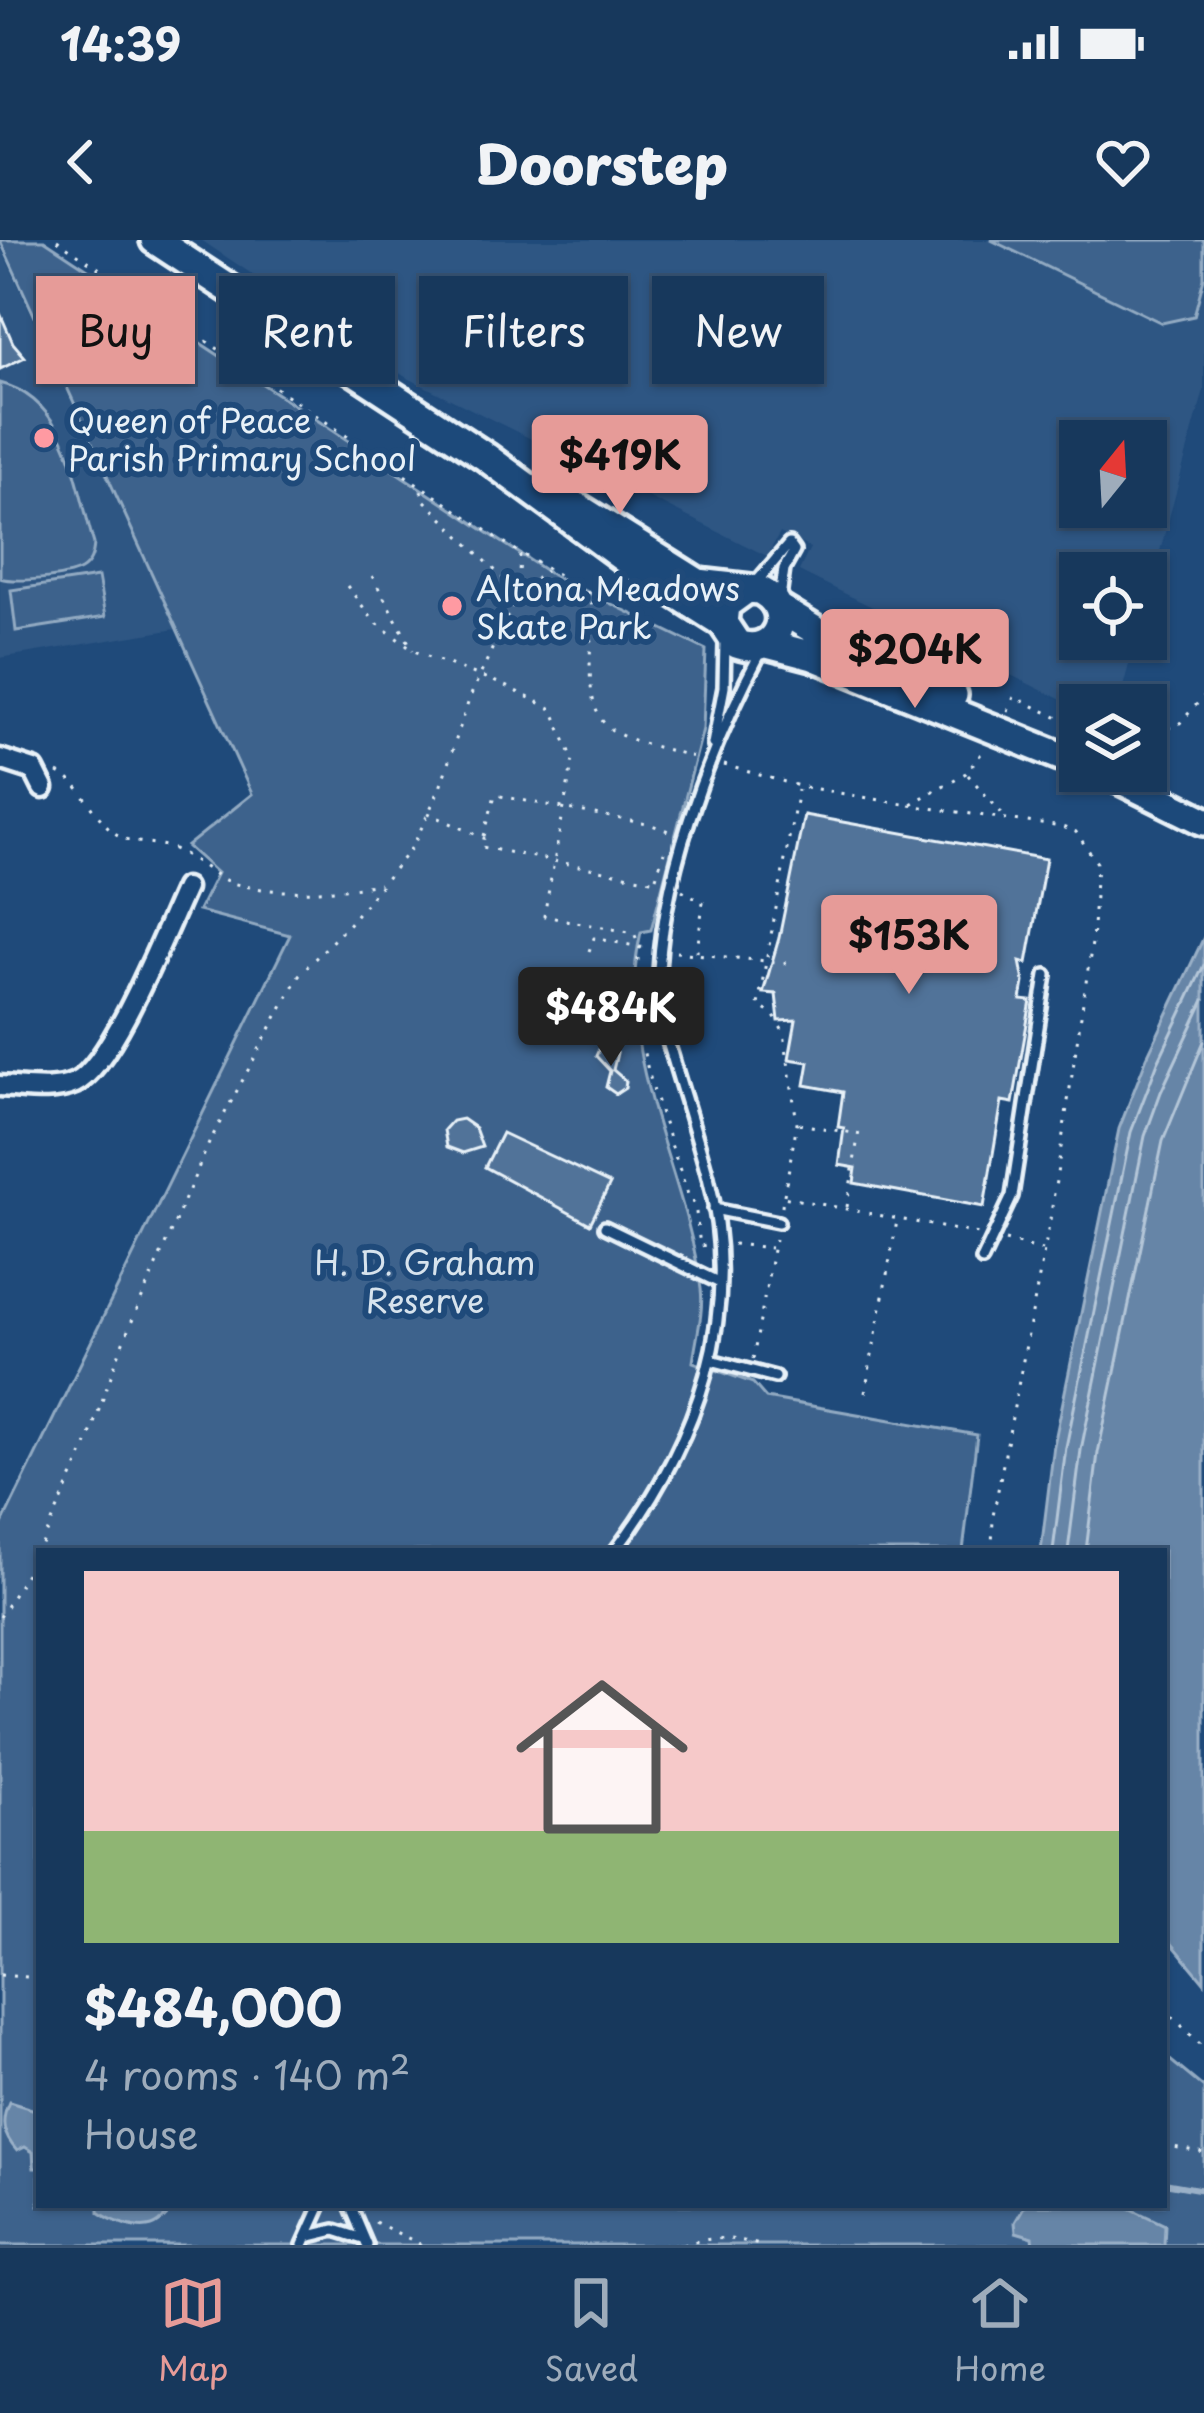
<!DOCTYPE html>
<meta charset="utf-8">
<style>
body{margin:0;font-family:"Playpen Sans",sans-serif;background:#203f62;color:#f1f3f6;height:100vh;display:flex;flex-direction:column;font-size:45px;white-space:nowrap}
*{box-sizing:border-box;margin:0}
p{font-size:39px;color:#9eacbb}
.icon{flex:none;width:66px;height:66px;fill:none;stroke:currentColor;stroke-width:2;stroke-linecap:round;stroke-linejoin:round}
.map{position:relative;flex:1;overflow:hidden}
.details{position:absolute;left:36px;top:1308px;width:1131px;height:660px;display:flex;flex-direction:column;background:#17385c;border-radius:0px;box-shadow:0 3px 9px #0004,0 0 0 3px #365272}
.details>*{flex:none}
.hud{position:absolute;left:36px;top:36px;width:1134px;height:108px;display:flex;gap:24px}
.needle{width:78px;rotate:18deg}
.buttons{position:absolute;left:1059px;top:180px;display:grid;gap:24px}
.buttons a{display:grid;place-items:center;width:108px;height:108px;border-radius:0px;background:#17385c;box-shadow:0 3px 9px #0004,0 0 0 3px #365272;font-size:60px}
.price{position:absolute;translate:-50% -102px;padding:0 27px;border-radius:12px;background:#e69b98;color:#111;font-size:39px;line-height:78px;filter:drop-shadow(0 3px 6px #0008)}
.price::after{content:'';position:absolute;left:50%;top:72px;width:36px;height:27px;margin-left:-18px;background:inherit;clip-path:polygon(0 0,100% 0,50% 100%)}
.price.selected{background:#222;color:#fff}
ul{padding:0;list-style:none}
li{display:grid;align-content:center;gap:24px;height:636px;padding:0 48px}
li span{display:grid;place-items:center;height:372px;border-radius:0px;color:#555}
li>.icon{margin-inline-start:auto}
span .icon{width:216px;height:216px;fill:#fffc;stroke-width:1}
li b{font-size:51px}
.pill{padding:0 42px;border-radius:0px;background:#17385c;box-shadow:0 3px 9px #0004,0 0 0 3px #365272;font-size:42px;line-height:108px}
.pill.selected{background:#e69b98;color:#111}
.status{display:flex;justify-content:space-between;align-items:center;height:84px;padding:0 60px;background:#17385c;direction:ltr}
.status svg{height:33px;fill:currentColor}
header{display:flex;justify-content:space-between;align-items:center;height:156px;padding:0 48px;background:#17385c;font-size:54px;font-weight:800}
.dock{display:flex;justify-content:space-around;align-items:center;height:168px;border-top:3px solid #365272;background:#17385c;font-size:33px;color:#9eacbb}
.dock a{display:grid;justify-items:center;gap:6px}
.dock .selected{color:#e69b98}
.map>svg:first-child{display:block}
.built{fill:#2e5683;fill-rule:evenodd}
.green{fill:#3c628c;stroke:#92aac2;stroke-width:3}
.water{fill:#6685a7;stroke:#9ab0c7;stroke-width:3}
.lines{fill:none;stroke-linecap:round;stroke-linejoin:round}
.shore{stroke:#b4c6d8;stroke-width:3}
.stream{stroke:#9ab0c7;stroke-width:6}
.building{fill:#517399;stroke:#e8f1f8;stroke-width:3}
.lane-casing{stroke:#e8f1f8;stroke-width:18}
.street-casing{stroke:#e8f1f8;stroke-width:27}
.secondary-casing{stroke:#e8f1f8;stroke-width:36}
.path{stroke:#e8f1f8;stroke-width:3;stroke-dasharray:3 9;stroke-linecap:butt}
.lane{stroke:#1f4a7a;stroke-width:9}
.street{stroke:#1f4a7a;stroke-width:18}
.secondary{stroke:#1f4a7a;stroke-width:27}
.poi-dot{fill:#ff9aa2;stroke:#1f4a7a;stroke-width:4.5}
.labels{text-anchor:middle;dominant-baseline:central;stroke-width:12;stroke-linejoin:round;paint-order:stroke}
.poi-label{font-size:33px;fill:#e8f1f8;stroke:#1f4a7a;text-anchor:start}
.park-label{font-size:33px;fill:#d7e3ed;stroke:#1f4a7a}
</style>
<div class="status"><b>14:39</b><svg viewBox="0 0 49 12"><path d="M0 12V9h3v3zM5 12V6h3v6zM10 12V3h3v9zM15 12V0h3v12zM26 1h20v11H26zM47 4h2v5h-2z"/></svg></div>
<header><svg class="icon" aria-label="back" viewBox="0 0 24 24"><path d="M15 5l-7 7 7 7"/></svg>Doorstep<svg class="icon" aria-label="heart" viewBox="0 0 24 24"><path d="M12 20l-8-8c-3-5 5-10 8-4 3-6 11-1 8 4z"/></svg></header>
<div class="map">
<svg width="1204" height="2005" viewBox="0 0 1204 2005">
<rect width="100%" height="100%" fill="#1f4a7a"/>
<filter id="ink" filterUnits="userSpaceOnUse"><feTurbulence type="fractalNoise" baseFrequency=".00833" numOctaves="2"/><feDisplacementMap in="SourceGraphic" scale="24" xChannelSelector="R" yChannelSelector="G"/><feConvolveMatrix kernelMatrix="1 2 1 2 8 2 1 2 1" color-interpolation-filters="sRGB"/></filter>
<g filter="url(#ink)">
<path class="built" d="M201,0H1204V150L1146,362V333H1080V399H1136L1118,465H1080V469L799,331L810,308L780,293L767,316L404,136ZM1080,201H1146V267H1080Z
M0,6L176,389L0,418Z"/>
<path class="green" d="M0,0H44L552,335L706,410L703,489L651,690L641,692C612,817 685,926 701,1049C704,1072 696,1099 693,1122L753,1143L766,1158L977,1195L963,1311H39V1965H1164V1815L1204,1848V2005H0V1288L290,695L198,671L217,633L187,606L252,554Z
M991,0H1204V38L1194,76L1162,83Z
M0,143C69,160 76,245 94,304C93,315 91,324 81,330C66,338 15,343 0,338Z
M98,337L105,377L16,391L11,350Z"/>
<path class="water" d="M1204,697V1742L1164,1694V1311H1041L1054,1205L1119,889L1147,817Z
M9,1862L39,1871V1928H34L33,1912L25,1907L17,1911C3,1895 0,1882 9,1862Z
M99,1965H178C170,1971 161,1984 152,1986C137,1991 111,1981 99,1972Z
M1025,1965H1123L1165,1985L1164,2005H1034L1033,1997L1016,1992L1015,1982Z"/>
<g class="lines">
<path class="shore" d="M1053,1311L1066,1207L1131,892L1158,822L1204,725
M1068,1311L1081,1210L1145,896L1161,852L1204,760
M1086,1311L1098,1213L1163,901L1204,801"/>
<path class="stream" d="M1164,1943L1204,1950"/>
</g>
<path class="building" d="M0,73L13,103L25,117L0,129Z
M804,575L1046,619L1027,723L1020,721L1024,742L1021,760L1031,761L1013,863L1002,861L984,967L854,943L856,928L839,925L844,888L838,887L843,852L805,845L809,822L789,819L796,780L779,781L776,754L763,753L779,698Z
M606,805L617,813L613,830L626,841L625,848L616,854L606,847L610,831L596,816L600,807Z
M462,879L475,888L482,907L463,913L447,907L444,890L452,881Z
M502,893L610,944L590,984L485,927Z"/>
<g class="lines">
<g class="lane-casing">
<path id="lane" d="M754,345L789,304L794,311L784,329L780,358
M713,504L724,447L725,402
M714,969L778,982
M605,987L718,1042
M982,1020L1012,956L1046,735
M711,1120L775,1137
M615,1311C697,1203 744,1074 708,937C697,896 684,856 672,815C667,798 660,780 659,762C654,649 710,507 763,408
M350,1965L367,2005
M310,1996L335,1990L363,1999
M303,2005L321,1965"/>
</g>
<g class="street-casing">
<path id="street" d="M0,519L34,530L43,548
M0,846C23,847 53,853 75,843C112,826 166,689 185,648"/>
</g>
<g class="secondary-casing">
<path id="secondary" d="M155,0L486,217L644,333L723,383
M569,262L698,343L759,350C798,368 777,419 737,404L723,383L725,365L747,349
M780,369L821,394L953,455
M767,404L813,416L1080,524
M1103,531L1204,581"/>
</g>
<path class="path" d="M57,0L520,313L587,351C595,366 592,381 591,397C585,501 607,492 697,518
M520,315L518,353L546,331
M372,336L413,410
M347,346L374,381L414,411L501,444L552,469L573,519L544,676L634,693L640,707L648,708
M1008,471L1014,457L1080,488
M1146,498L1180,483L1204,456
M724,525L799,546L909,565L966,533L984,510
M58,533C87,547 95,584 123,598C136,604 154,602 168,607C191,614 216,638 232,643C280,656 331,652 379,644
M968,535L1005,577
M909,565L1062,587L1076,592L1097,623L1092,703L1050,980L993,1276L992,1311
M428,573L484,598L482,607L656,641
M484,596L495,555L652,585L671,592
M656,637L664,612
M682,650L703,662L697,712
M589,711L594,698L640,707C624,792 664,878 689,958L695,964L700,1006L706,1005
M676,712L786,723
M799,884L859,894
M784,955L797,883L784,793L774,776L758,765L798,550
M782,966L783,957L978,994
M847,967L859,891
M1005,1000L1042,1010
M733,1004L771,1008
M753,1119L775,999
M865,1153L897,981
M0,1377L38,1313L85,1209L123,1102L210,901L299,735L347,686L413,606L440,548L470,457L518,353L422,258L421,250
M0,1735L39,1738
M1164,1768L1204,1808
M1164,1905L1204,1913
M375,1982L422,2005
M683,2005C709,1996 733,1997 759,2005"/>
<use href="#lane" class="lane"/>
<use href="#street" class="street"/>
<use href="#secondary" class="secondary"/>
</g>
</g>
<g class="poi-dot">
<circle cx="44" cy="198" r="12"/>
<circle cx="452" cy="366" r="12"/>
</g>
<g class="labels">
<g class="poi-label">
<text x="68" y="179">Queen of Peace<tspan x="68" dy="38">Parish Primary School</tspan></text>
<text x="476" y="347">Altona Meadows<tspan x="476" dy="38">Skate Park</tspan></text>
</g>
<g class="park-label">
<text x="425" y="1021">H. D. Graham<tspan x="425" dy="38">Reserve</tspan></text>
</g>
</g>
</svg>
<div class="buttons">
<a><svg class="needle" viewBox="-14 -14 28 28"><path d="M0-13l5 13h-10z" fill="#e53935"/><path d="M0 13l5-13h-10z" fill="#9eacbb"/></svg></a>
<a><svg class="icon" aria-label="locate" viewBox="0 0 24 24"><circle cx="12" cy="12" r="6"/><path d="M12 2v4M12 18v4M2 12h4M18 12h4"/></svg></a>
<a><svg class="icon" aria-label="layers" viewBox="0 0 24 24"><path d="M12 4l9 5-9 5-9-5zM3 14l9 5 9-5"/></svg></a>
</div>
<b class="price" style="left:620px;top:277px">$419K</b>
<b class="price" style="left:915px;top:471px">$204K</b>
<b class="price" style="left:909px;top:757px">$153K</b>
<b class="price selected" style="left:611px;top:829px">$484K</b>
<div class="hud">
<a class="pill selected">Buy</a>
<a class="pill">Rent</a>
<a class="pill">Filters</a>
<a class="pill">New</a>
</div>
<section class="details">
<ul>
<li><span style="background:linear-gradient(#f6c9c9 70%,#8fb573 0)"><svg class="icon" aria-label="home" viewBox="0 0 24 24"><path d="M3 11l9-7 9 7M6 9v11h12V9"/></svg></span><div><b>$484,000</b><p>4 rooms · 140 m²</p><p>House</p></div></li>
</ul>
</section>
</div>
<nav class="dock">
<a class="selected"><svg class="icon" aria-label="map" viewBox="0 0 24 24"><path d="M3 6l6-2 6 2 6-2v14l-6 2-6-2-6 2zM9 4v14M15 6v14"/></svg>Map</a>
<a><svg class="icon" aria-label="saved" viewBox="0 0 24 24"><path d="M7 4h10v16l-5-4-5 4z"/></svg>Saved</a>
<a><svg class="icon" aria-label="home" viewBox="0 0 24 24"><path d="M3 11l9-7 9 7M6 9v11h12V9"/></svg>Home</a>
</nav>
